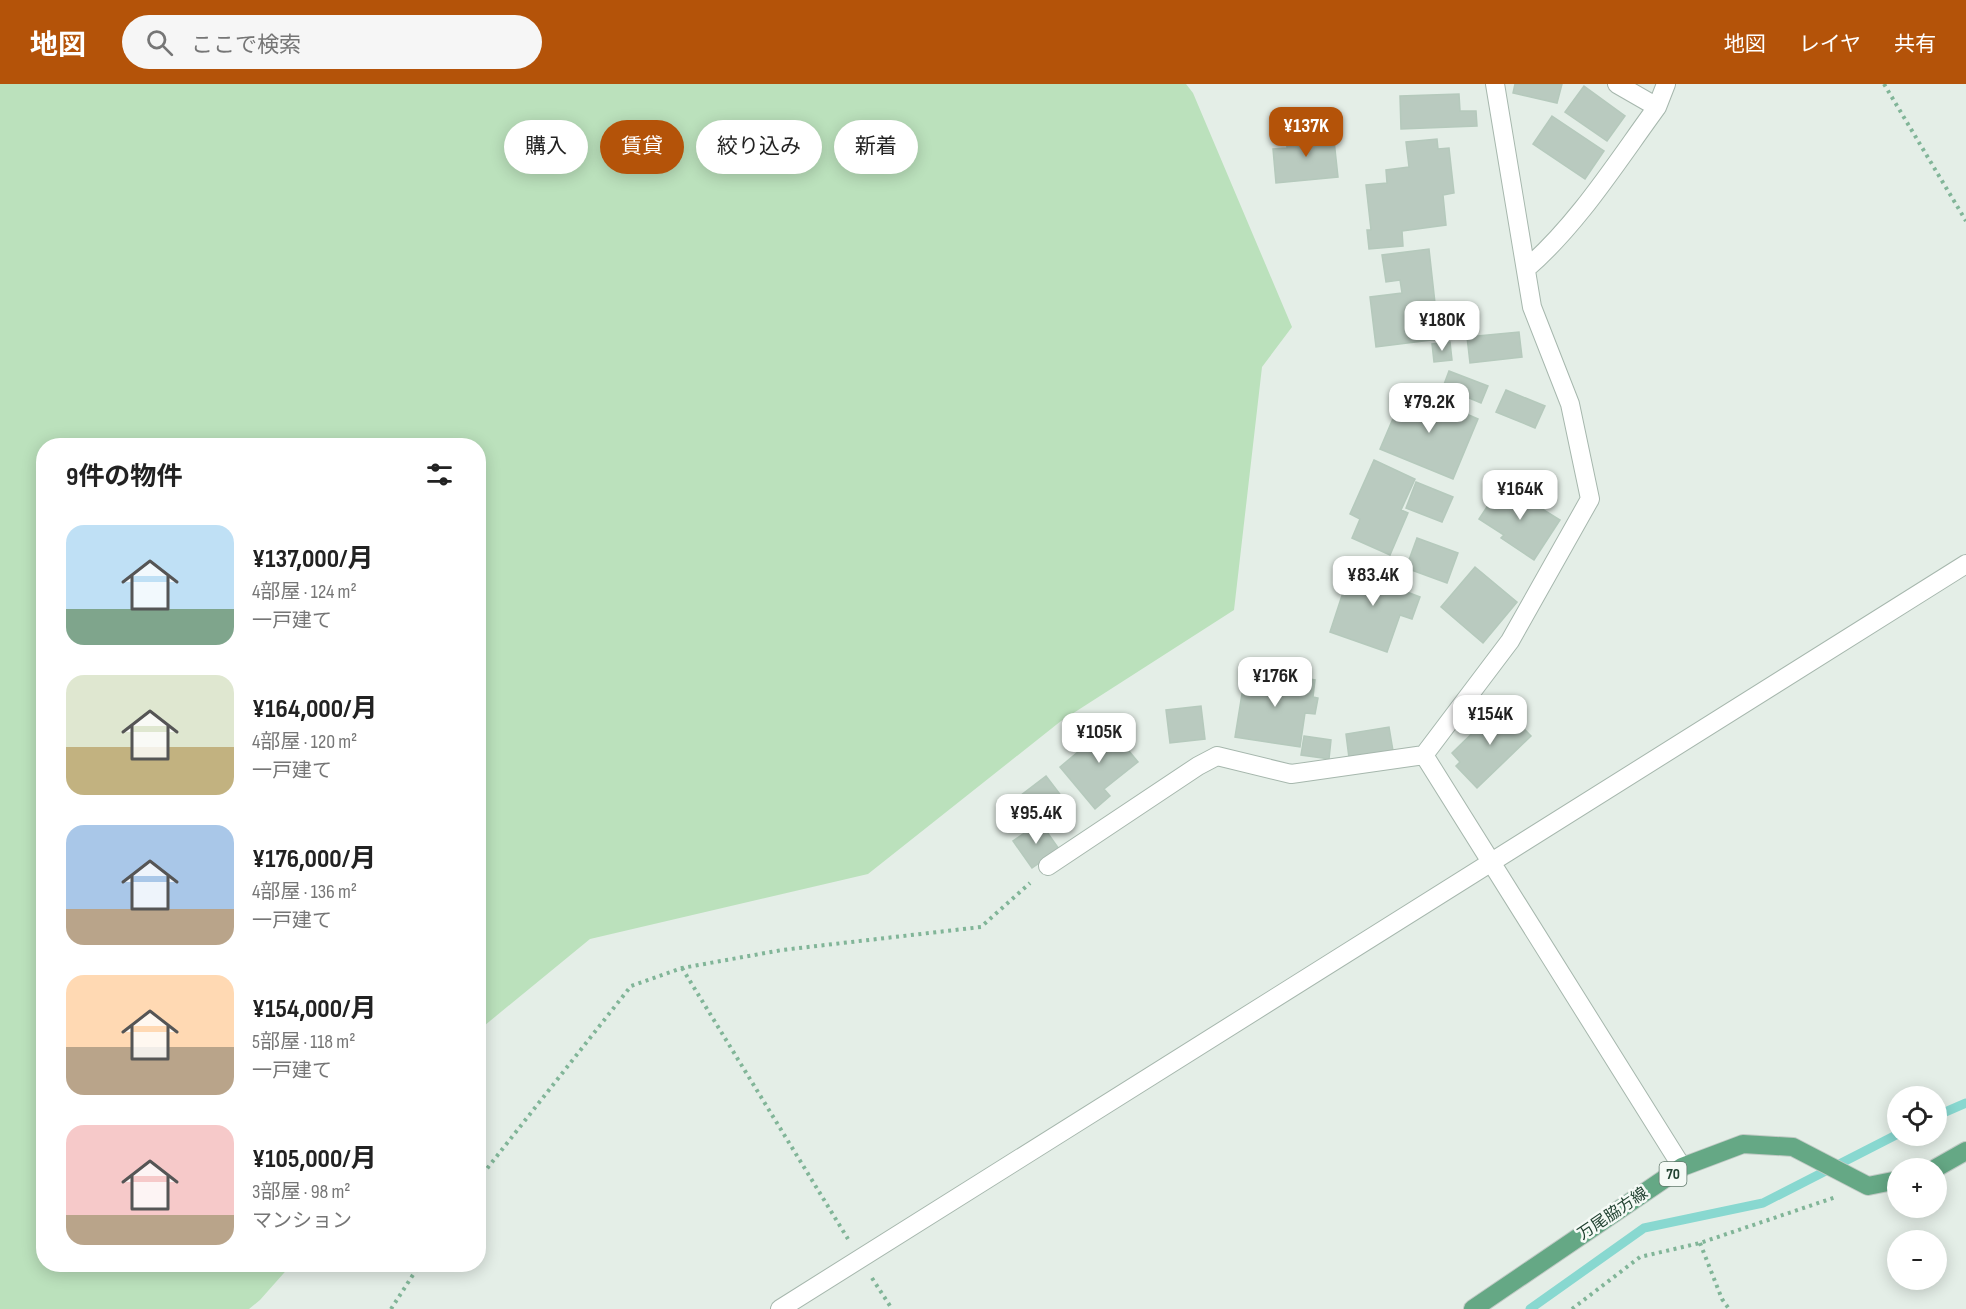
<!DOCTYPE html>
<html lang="ja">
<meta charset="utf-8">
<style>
body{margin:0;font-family:"Sofia Sans Condensed","Noto Sans JP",sans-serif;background:#f6f6f6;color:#222;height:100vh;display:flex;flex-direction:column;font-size:22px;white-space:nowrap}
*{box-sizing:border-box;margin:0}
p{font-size:20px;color:#767676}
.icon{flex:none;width:33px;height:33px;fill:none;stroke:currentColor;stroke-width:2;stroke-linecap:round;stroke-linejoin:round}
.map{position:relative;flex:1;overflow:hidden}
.drawer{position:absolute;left:36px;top:354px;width:450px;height:834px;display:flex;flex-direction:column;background:#fff;border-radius:24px;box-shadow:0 3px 15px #0003}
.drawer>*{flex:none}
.top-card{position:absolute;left:504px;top:36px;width:570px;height:54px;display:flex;gap:12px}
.buttons{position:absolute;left:1887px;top:1002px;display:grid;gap:12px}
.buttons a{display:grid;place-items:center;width:60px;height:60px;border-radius:50%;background:#fff;box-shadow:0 3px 15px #0003;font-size:30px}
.price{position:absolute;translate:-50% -51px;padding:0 14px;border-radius:12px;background:#fff;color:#222;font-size:20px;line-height:39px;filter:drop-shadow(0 2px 3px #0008)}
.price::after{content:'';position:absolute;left:50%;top:36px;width:18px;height:14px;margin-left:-9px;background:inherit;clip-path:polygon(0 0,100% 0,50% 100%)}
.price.selected{background:#b45309;color:#fff}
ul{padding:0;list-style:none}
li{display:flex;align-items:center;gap:18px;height:150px;padding:0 30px}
li span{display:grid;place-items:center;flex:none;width:168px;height:120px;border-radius:18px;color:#555}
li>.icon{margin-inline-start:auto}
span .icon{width:72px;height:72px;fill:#fffc;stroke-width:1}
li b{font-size:26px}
h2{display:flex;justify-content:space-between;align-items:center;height:72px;padding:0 30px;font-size:26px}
.tag{padding:0 21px;border-radius:27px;background:#fff;box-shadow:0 3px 15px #0003;font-size:21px;line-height:54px}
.tag.selected{background:#b45309;color:#fff}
header{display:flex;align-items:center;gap:36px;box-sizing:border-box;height:84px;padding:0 30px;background:#b45309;color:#fff}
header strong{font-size:28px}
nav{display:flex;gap:33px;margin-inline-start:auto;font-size:21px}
.search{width:420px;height:54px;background:#f6f6f6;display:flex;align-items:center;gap:15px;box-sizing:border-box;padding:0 21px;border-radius:33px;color:#767676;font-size:22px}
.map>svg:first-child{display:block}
.green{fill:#bbe1bc}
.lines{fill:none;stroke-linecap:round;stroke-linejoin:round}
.stream{stroke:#88d8d0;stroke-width:9}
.building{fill:#b9cabf;stroke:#b5c9bc;stroke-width:1.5}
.minor-casing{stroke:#a6b7ad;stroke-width:20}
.major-casing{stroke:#c1cac5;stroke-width:20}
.path{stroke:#81b598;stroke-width:4;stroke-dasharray:3 4.5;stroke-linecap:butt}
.minor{stroke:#fff;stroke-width:18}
.major{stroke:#65a885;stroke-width:18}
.labels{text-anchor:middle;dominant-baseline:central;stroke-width:5;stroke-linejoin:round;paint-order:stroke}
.shield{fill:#f5faf6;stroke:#61796c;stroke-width:1.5}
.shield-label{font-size:15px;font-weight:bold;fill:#214231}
.street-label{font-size:16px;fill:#214231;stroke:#f5faf6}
</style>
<header>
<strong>地図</strong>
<div class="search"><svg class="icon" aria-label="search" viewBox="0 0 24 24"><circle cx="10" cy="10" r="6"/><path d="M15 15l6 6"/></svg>ここで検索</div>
<nav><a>地図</a><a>レイヤ</a><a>共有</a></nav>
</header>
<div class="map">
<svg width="1966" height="1225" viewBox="0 0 1966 1225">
<rect width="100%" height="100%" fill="#e4eee7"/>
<path class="green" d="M0,0H1186L1193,9L1292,243L1262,283L1234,526L1061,637L868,790L590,855L479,946L478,362H44V1180L291,1181L260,1216L249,1225H0Z"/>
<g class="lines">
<path class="stream" d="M1936,1032L1966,1019
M1530,1225L1644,1144L1763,1119L1898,1050"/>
</g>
<path class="building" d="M1515,0H1562L1557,19L1513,9Z
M1584,2L1625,32L1607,57L1565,28Z
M1459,10L1460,27H1476L1477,42L1401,45L1400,12Z
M1552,32L1604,67L1585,95L1533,60Z
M1333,47L1338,93L1276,99L1273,65L1287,64L1286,51Z
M1437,55L1438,65L1449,64L1454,109L1443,111L1446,141L1402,147L1403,162L1369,165L1367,146H1371L1366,101L1387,99L1386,86L1409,83L1406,58Z
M1429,165L1439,255L1376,263L1370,213L1402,209L1400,196L1386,198L1382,171Z
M1519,248L1522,273L1470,279L1467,253Z
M1450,258L1452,276L1434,278L1432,260Z
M1449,287L1488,302L1481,319L1443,303Z
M1406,304L1478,335L1453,395L1380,365Z
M1506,306L1545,322L1535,344L1496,328Z
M1374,376L1415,395L1401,426L1408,429L1390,471L1352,454L1360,435L1350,430Z
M1416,398L1453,413L1442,438L1406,424Z
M1502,400L1560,436L1534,476L1501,454L1504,451L1479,435Z
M1417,454L1458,469L1447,499L1406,484Z
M1353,478L1411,497L1407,508L1420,513L1412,535L1400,531L1387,568L1330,548Z
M1475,483L1517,518L1483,559L1441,523Z
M1246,585L1315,596L1313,613L1318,614L1315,630L1305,629L1300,663L1235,653Z
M1501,621L1531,652L1477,704L1456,682L1460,678L1452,669Z
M1201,622L1205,655L1170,659L1166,626Z
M1104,637L1138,678L1104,705L1110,712L1095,725L1060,683L1091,657L1086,652Z
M1389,643L1393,667L1349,674L1346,650Z
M1304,652L1331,656L1329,675L1301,671Z
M1046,692L1066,718L1043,736L1040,732L1029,741L1012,718Z
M1040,738L1059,765L1032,784L1013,757Z"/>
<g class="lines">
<g class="minor-casing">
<path id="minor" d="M1495,0L1532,223L1570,320L1590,415L1510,557L1424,671L1682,1083
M1617,0L1657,23L1666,0
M1526,185C1578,140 1616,79 1657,23
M1048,782L1198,682L1217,672L1291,690L1424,671
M780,1225L1966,480"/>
</g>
<g class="major-casing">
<path id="major" d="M1936,1084L1966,1067
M1473,1225L1682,1083L1743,1060L1793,1063L1868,1102L1898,1096"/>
</g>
<path class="path" d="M1884,0L1966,137
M682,884L848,1155
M478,1096L631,902L682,884L782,866L981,843L1030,799
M1700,1159L1722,1215L1729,1225
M872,1194L892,1225
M391,1225L420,1180
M1572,1225L1640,1173L1700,1159L1836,1113"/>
<use href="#minor" class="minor"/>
<use href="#major" class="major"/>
</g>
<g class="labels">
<rect class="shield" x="1659.5" y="1078" width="27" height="24" rx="4.5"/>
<g class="shield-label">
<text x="1673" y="1090">70</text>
</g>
<g class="street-label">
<text transform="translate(1613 1130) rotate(-34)">万尾脇方線</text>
</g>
</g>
</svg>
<div class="buttons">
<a><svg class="icon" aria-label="locate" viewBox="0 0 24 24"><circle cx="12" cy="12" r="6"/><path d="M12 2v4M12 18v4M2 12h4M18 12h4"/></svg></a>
<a>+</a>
<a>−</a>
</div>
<b class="price selected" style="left:1306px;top:74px">¥137K</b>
<b class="price" style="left:1442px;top:268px">¥180K</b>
<b class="price" style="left:1429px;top:350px">¥79.2K</b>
<b class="price" style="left:1520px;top:437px">¥164K</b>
<b class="price" style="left:1373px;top:523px">¥83.4K</b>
<b class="price" style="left:1275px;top:624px">¥176K</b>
<b class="price" style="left:1490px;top:662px">¥154K</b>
<b class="price" style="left:1099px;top:680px">¥105K</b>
<b class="price" style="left:1036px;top:761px">¥95.4K</b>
<div class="top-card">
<a class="tag">購入</a>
<a class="tag selected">賃貸</a>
<a class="tag">絞り込み</a>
<a class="tag">新着</a>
</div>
<section class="drawer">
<h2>9件の物件<svg class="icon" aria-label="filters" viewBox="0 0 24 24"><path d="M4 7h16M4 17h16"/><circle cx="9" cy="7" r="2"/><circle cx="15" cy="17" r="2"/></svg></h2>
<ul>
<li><span style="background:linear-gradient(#bfe0f5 70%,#7fa58c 0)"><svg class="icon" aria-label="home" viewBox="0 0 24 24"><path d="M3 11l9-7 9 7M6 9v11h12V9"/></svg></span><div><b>¥137,000/月</b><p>4部屋 · 124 m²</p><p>一戸建て</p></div></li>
<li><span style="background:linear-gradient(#dfe7d0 60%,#c2b280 0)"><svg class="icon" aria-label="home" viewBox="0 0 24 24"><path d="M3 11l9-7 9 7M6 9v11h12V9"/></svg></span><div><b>¥164,000/月</b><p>4部屋 · 120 m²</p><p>一戸建て</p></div></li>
<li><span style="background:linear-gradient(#a9c7e8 70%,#b9a48a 0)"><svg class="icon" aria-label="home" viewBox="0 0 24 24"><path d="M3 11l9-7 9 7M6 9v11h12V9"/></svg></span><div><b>¥176,000/月</b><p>4部屋 · 136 m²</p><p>一戸建て</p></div></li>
<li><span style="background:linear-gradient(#ffd9b3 60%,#b9a48a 0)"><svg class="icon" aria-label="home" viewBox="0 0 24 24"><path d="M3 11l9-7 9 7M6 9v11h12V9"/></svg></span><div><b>¥154,000/月</b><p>5部屋 · 118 m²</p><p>一戸建て</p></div></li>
<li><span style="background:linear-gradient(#f6c9c9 75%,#b9a48a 0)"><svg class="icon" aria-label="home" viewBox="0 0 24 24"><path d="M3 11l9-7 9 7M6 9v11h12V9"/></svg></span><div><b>¥105,000/月</b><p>3部屋 · 98 m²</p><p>マンション</p></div></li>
</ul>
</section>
</div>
